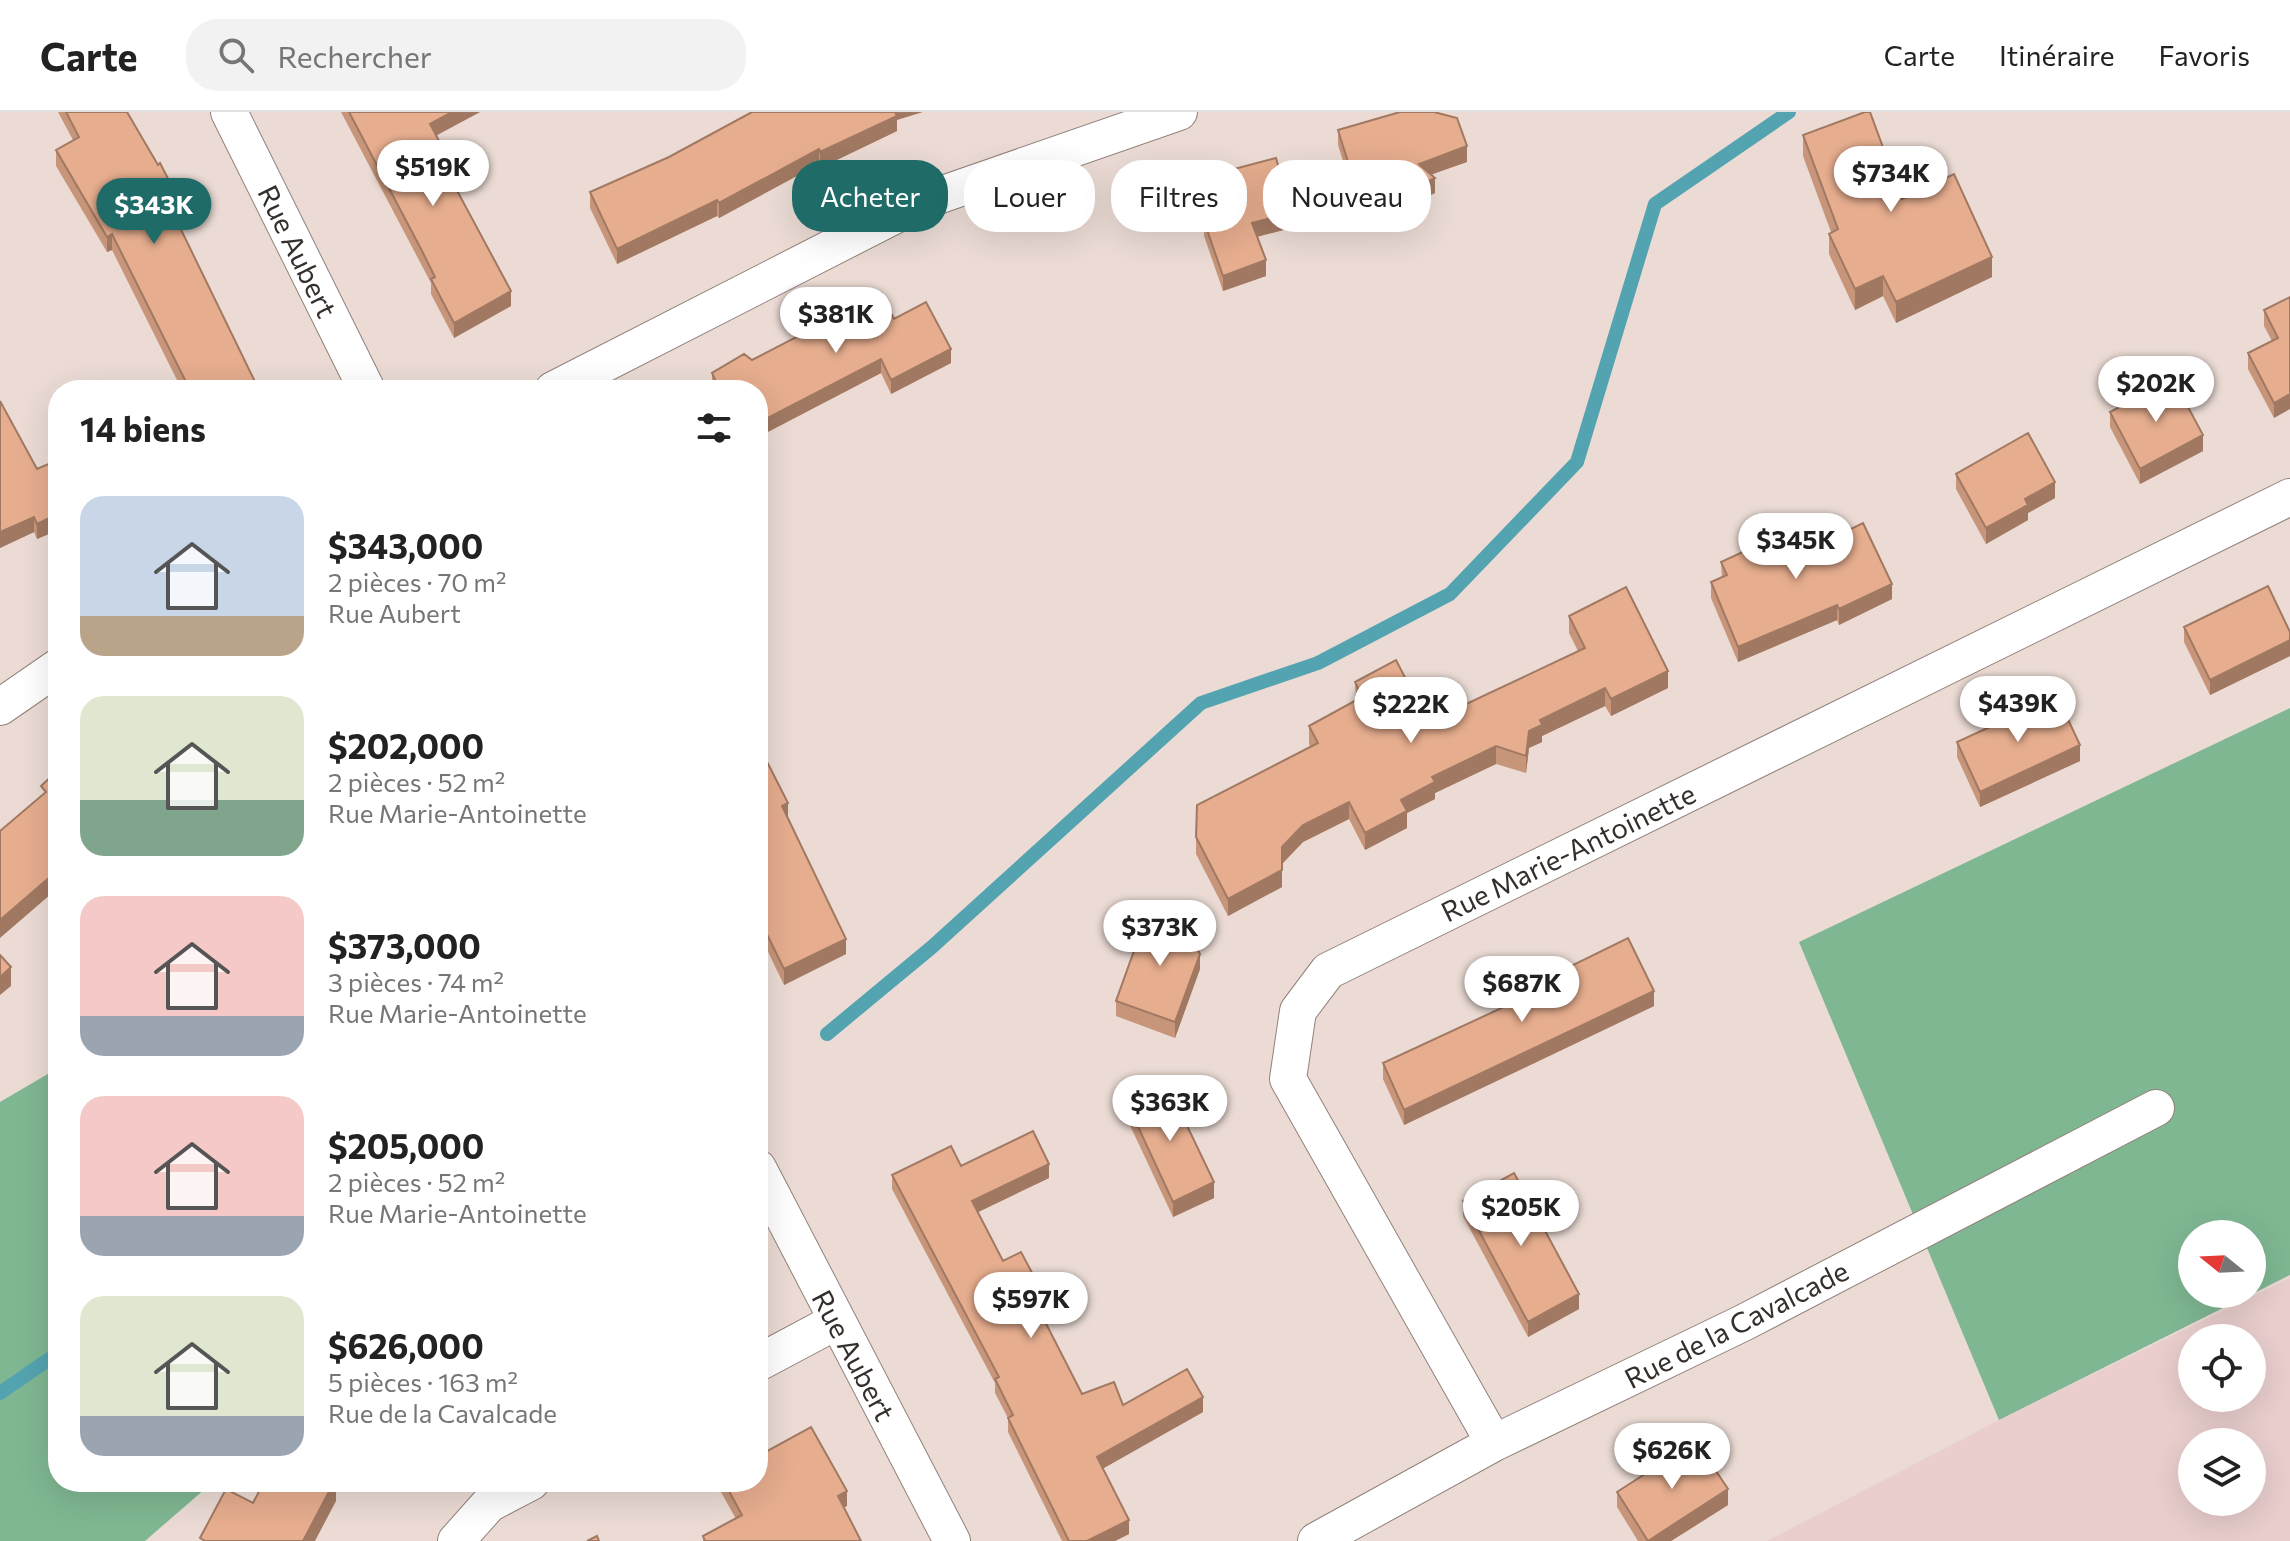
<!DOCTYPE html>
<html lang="fr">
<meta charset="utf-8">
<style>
body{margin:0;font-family:Commissioner,sans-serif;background:#f2f2f2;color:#222;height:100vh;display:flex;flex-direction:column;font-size:30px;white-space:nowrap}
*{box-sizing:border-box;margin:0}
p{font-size:26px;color:#767676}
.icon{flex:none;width:44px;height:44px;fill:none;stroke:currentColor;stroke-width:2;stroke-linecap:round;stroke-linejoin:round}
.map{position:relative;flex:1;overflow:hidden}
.details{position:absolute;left:48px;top:268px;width:720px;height:1112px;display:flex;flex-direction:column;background:#fff;border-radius:32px;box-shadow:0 8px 32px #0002}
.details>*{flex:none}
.guide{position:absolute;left:792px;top:48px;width:760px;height:72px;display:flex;gap:16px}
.needle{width:52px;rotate:288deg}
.fabs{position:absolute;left:2178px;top:1108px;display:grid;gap:16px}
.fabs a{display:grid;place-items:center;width:88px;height:88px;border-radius:50%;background:#fff;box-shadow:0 8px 32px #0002;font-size:40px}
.price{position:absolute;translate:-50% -68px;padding:0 18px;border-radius:28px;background:#fff;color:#222;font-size:26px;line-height:52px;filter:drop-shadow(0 2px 4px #0008)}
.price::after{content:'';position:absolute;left:50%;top:48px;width:24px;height:18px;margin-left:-12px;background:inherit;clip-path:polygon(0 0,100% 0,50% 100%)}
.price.active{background:#1f6b68;color:#fff}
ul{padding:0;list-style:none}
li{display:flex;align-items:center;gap:24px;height:200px;padding:0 32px}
li span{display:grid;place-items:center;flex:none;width:224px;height:160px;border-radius:24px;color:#555}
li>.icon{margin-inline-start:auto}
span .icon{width:96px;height:96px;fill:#fffc;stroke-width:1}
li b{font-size:34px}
h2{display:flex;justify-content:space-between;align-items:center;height:96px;padding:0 32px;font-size:34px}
.tag{padding:0 28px;border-radius:32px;background:#fff;box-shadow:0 8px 32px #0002;font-size:28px;line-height:72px}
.tag.active{background:#1f6b68;color:#fff}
header{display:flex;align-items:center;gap:48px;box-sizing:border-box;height:112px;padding:0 40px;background:#fff;border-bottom:2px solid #e0e0e0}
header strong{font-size:38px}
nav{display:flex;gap:44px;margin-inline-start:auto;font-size:28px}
.search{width:560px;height:72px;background:#f2f2f2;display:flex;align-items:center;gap:20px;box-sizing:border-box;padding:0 28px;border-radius:32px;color:#767676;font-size:30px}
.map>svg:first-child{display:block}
.commercial{fill:#e9cecd;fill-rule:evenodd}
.forest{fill:#7fb792}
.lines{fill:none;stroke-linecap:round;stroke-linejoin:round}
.stream{stroke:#54a3b0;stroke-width:14}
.minor-casing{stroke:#91827b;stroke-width:38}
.minor{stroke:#fff;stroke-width:36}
.wall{fill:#c6957a}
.shaded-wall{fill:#a17963}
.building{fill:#e6ad8e;stroke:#a17963;stroke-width:2}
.labels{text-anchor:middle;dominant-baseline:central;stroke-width:6;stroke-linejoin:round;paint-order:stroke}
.street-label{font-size:28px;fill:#352f2c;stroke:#fff}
</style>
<header>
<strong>Carte</strong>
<div class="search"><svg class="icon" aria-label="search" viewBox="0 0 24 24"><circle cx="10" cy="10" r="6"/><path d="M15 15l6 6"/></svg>Rechercher</div>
<nav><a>Carte</a><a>Itinéraire</a><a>Favoris</a></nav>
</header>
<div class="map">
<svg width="2290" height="1429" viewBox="0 0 2290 1429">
<rect width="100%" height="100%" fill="#ebdbd4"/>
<path class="commercial" d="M2290,1166V1429H1767L1999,1308ZM2192,1226H2252V1286H2192ZM2192,1330H2252V1390H2192Z"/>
<path class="forest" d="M2290,596V1163L2252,1182V1122H2192V1182H2251L1999,1308L1799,830Z
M58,956V1370H213L145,1429H0V990Z"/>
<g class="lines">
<path class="stream" d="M827,922L932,835L1201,591L1318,551L1450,482L1577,350L1655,92L1789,0
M0,1281L58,1241"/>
<g class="minor-casing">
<path id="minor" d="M229,0L367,278
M553,278L923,89L1179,0
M0,595L58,555
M758,1056L952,1429
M758,1251L835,1210
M1494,1331L1288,967L1298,899L1328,859L2290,385
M456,1429L489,1392L531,1370
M1316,1429L1494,1331L1743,1211L2156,996"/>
</g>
<use href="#minor" class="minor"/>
</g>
<path class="wall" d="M58,0H127L180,106L176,108L259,278H182L112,138L107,140L56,54V38L73,28Z
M341,0H480L436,23L454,72L511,194L454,226L431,182V171Z
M897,8V19L820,56L819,52L719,106L717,104L617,152L590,96V80Z
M1338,18L1467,50L1431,62L1435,81L1380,107L1348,65L1338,33Z
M1803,23L1902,87L1992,165L1896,211L1883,184L1855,198L1829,142V122L1831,120L1803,44Z
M1219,61L1291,116L1257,125L1266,164L1223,179L1204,124V109L1225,101L1219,77Z
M2290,185L2274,306L2248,257V241L2272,229L2264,214V198Z
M894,207L951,251L891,282L881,261L758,325V278H713L712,275V261L752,248Z
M2110,300L2203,339L2140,372L2110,315Z
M58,348V418L37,427L34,420L0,436L37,357Z
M1956,362L2055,386L2028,401V408L1986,432L1956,377Z
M1812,436L1892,487L1839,513L1837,508L1738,550L1711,486V470L1722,466L1721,450Z
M1569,504L1668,576L1611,604L1605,594L1542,624V630L1529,636L1526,661L1496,652L1435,681V687L1407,701V716L1365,738L1349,707L1303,730L1282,752V775L1228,804L1196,742V725L1310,635L1309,631V614L1356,589L1355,570L1428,610L1578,539L1569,521Z
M2184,515L2290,520V544L2210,583L2184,530Z
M1957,630L2080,649L1980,695L1957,645Z
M758,632L788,706L846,842L784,873L758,819Z
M1200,857L1175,926L1116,904V889Z
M1518,880L1654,894L1404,1013L1383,967V951L1518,888Z
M1127,991L1214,1086L1173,1105L1127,1007Z
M961,1054L1049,1066L978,1100L1003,1149L1047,1203L1043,1205L1082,1282L1123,1293L1203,1300L1103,1356L1129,1422L1115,1429H1062L1008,1320V1306L995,1281V1271L892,1077V1063Z
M1463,1089L1579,1197L1528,1225L1463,1104Z
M721,1370H758L847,1394L844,1395L861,1429H703V1424L736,1407L721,1380Z
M1617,1380L1728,1393L1671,1429H1638L1617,1395Z"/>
<path class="shaded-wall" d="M452,0H480L430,27V12Z
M892,0H923L897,8V19L820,56V40Z
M1467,34V50L1419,67V52Z
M819,37V52L719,106V91Z
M454,57V72L447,60Z
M1435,66V81L1380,107V91Z
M717,88V104L617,152V137Z
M180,90V106L170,111V95Z
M1291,101V116L1252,126V111Z
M112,122V138L107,140V125Z
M1992,145V165L1896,211V190Z
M1266,148V164L1223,179V164Z
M1883,164V184L1855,198V177Z
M511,179V194L454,226V211Z
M951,237V251L891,282V268Z
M881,247V261L758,325V311Z
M2290,282V297L2274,306V291Z
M2203,323V339L2140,372V357Z
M2055,370V386L2028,401V408L1986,432V416L2025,387Z
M58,402V418L37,427V412Z
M34,405V420L0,436V420Z
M1892,472V487L1839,513V497Z
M1837,493V508L1738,550V535Z
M2290,528V544L2210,583V568Z
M1668,559V576L1611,604V587Z
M1605,576V594L1542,624V630L1529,636L1526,661V644L1529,619L1540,608Z
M2080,633V649L1980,695V680Z
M1496,634V652L1435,681V687L1407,701V716L1365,738V721L1401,688L1432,665Z
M1349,690V707L1303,730L1282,752V735L1303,713Z
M788,691V706L782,694Z
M58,758V776L0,826V808Z
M1282,758V775L1228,804V787Z
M846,827V842L784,873V857Z
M1200,842V857L1175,926V910Z
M11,855V874L0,883V865Z
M1654,879V894L1404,1013V998Z
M1049,1052V1066L972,1103V1089Z
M1214,1070V1086L1173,1105V1090Z
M1579,1182V1197L1528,1225V1210Z
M1047,1189V1203L1037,1208V1194Z
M1203,1285V1300L1097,1360V1345Z
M334,1370H336V1389L315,1429H303Z
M1728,1377V1393L1671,1429H1648Z
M847,1379V1394L838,1398V1384Z
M1129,1408V1422L1115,1429H1087Z"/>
<path class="building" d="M66,0H127L158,53L160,51L180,90L170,95L259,278H190L112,122L107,125L56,38L79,25Z
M349,0H452L430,12L454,57L447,60L511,179L454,211L431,167L435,165L421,137Z
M752,0H895L897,4L820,40L819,37L719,91L717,88L617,137L590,80L669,45Z
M1400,0H1434L1457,6L1467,34L1419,52L1435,66L1380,91L1348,50L1338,18Z
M1865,0H1870L1902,87L1954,62L1992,145L1896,190L1883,164L1855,177L1829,122L1838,117L1803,23Z
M1276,46L1291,101L1252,111L1266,148L1223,164L1204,109L1229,100L1219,61Z
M881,181L894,207L926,190L951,237L891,268L881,247L758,311V278H720L712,261L744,242L752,248Z
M2290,185V282L2274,291L2248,241L2278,226L2264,198Z
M2173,267L2203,323L2140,357L2110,300Z
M0,289L37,357L58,348V402L37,412L34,405L0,420Z
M2028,321L2055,370L2025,387L2028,393L1986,416L1956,362Z
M1863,411L1892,472L1839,497L1837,493L1738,535L1711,470L1727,463L1721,450L1799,414L1812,436Z
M2268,474L2290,520V528L2210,568L2184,515Z
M1626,475L1668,559L1611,587L1605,576L1540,608L1542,613L1529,619L1526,644L1496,634L1432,665L1435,670L1401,688L1407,699L1365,721L1349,690L1303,713L1282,735V758L1228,787L1196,725L1197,693L1318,631L1309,614L1362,585L1355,570L1396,548L1428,610L1585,536L1569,504Z
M2057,584L2080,633L1980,680L1957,630Z
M758,632L788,691L782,694L846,827L784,857L758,804Z
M58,658V758L0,808V719L46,680L41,674Z
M1148,800L1185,813L1200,842L1175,910L1116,889Z
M1628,826L1654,879L1404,998L1383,951L1521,887L1518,880Z
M0,843L11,855L0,865Z
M1167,972L1214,1070L1173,1090L1127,991Z
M1033,1019L1049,1052L972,1089L1003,1149L1021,1140L1047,1189L1037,1194L1082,1282L1114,1270L1123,1293L1187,1257L1203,1285L1097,1345L1129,1408L1087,1429H1069L1008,1306L1013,1303L995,1267L999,1265L892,1063L951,1034L961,1054Z
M1514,1061L1579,1182L1528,1210L1463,1089Z
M811,1315L847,1379L838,1384L861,1429H705L703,1424L742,1403L724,1370H758V1344Z
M1696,1329L1728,1377L1648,1429L1617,1380Z
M264,1370H334L303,1429H205L200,1426L226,1377L253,1391Z
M597,1424L599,1429H587Z"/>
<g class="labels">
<g class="street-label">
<text transform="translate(298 139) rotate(64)">Rue Aubert</text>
<text transform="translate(1568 740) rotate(-26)">Rue Marie-Antoinette</text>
<text transform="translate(1736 1212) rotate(-27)">Rue de la Cavalcade</text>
<text transform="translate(854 1243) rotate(62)">Rue Aubert</text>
</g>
</g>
</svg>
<div class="fabs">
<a><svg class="needle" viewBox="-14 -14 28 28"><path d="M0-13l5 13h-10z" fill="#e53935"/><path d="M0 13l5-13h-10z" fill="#767676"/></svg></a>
<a><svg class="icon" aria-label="locate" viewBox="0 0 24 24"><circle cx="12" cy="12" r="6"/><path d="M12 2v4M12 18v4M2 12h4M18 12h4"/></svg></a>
<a><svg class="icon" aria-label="layers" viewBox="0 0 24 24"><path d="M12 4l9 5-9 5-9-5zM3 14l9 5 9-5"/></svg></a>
</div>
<b class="price" style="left:433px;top:96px">$519K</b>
<b class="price" style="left:1891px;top:102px">$734K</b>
<b class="price active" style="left:154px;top:134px">$343K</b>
<b class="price" style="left:836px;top:243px">$381K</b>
<b class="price" style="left:2156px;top:312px">$202K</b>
<b class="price" style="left:1796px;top:469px">$345K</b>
<b class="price" style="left:2018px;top:632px">$439K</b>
<b class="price" style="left:1411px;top:633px">$222K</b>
<b class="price" style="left:1160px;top:856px">$373K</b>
<b class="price" style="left:1522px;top:912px">$687K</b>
<b class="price" style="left:1170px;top:1031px">$363K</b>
<b class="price" style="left:1521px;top:1136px">$205K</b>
<b class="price" style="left:1031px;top:1228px">$597K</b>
<b class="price" style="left:1672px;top:1379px">$626K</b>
<div class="guide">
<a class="tag active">Acheter</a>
<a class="tag">Louer</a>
<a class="tag">Filtres</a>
<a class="tag">Nouveau</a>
</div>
<section class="details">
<h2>14 biens<svg class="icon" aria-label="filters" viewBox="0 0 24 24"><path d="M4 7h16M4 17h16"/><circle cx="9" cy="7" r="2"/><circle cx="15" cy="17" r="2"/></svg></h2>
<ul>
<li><span style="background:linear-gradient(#c9d6e8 75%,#b9a48a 0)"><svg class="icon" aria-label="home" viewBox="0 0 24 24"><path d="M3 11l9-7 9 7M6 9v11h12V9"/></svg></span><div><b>$343,000</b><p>2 pièces · 70 m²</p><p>Rue Aubert</p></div></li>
<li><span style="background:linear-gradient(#dfe7d0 65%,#7fa58c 0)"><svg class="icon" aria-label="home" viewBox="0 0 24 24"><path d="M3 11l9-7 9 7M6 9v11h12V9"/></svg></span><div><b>$202,000</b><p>2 pièces · 52 m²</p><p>Rue Marie-Antoinette</p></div></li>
<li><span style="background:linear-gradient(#f6c9c9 75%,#9aa5b1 0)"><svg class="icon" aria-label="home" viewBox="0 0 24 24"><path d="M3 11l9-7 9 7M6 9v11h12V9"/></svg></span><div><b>$373,000</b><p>3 pièces · 74 m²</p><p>Rue Marie-Antoinette</p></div></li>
<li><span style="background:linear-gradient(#f6c9c9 75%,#9aa5b1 0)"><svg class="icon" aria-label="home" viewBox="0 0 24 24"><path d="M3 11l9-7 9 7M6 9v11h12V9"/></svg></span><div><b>$205,000</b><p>2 pièces · 52 m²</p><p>Rue Marie-Antoinette</p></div></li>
<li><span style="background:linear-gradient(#dfe7d0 75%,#9aa5b1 0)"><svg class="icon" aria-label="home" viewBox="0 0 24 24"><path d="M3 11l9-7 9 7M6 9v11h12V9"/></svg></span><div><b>$626,000</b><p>5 pièces · 163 m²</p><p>Rue de la Cavalcade</p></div></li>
</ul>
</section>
</div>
